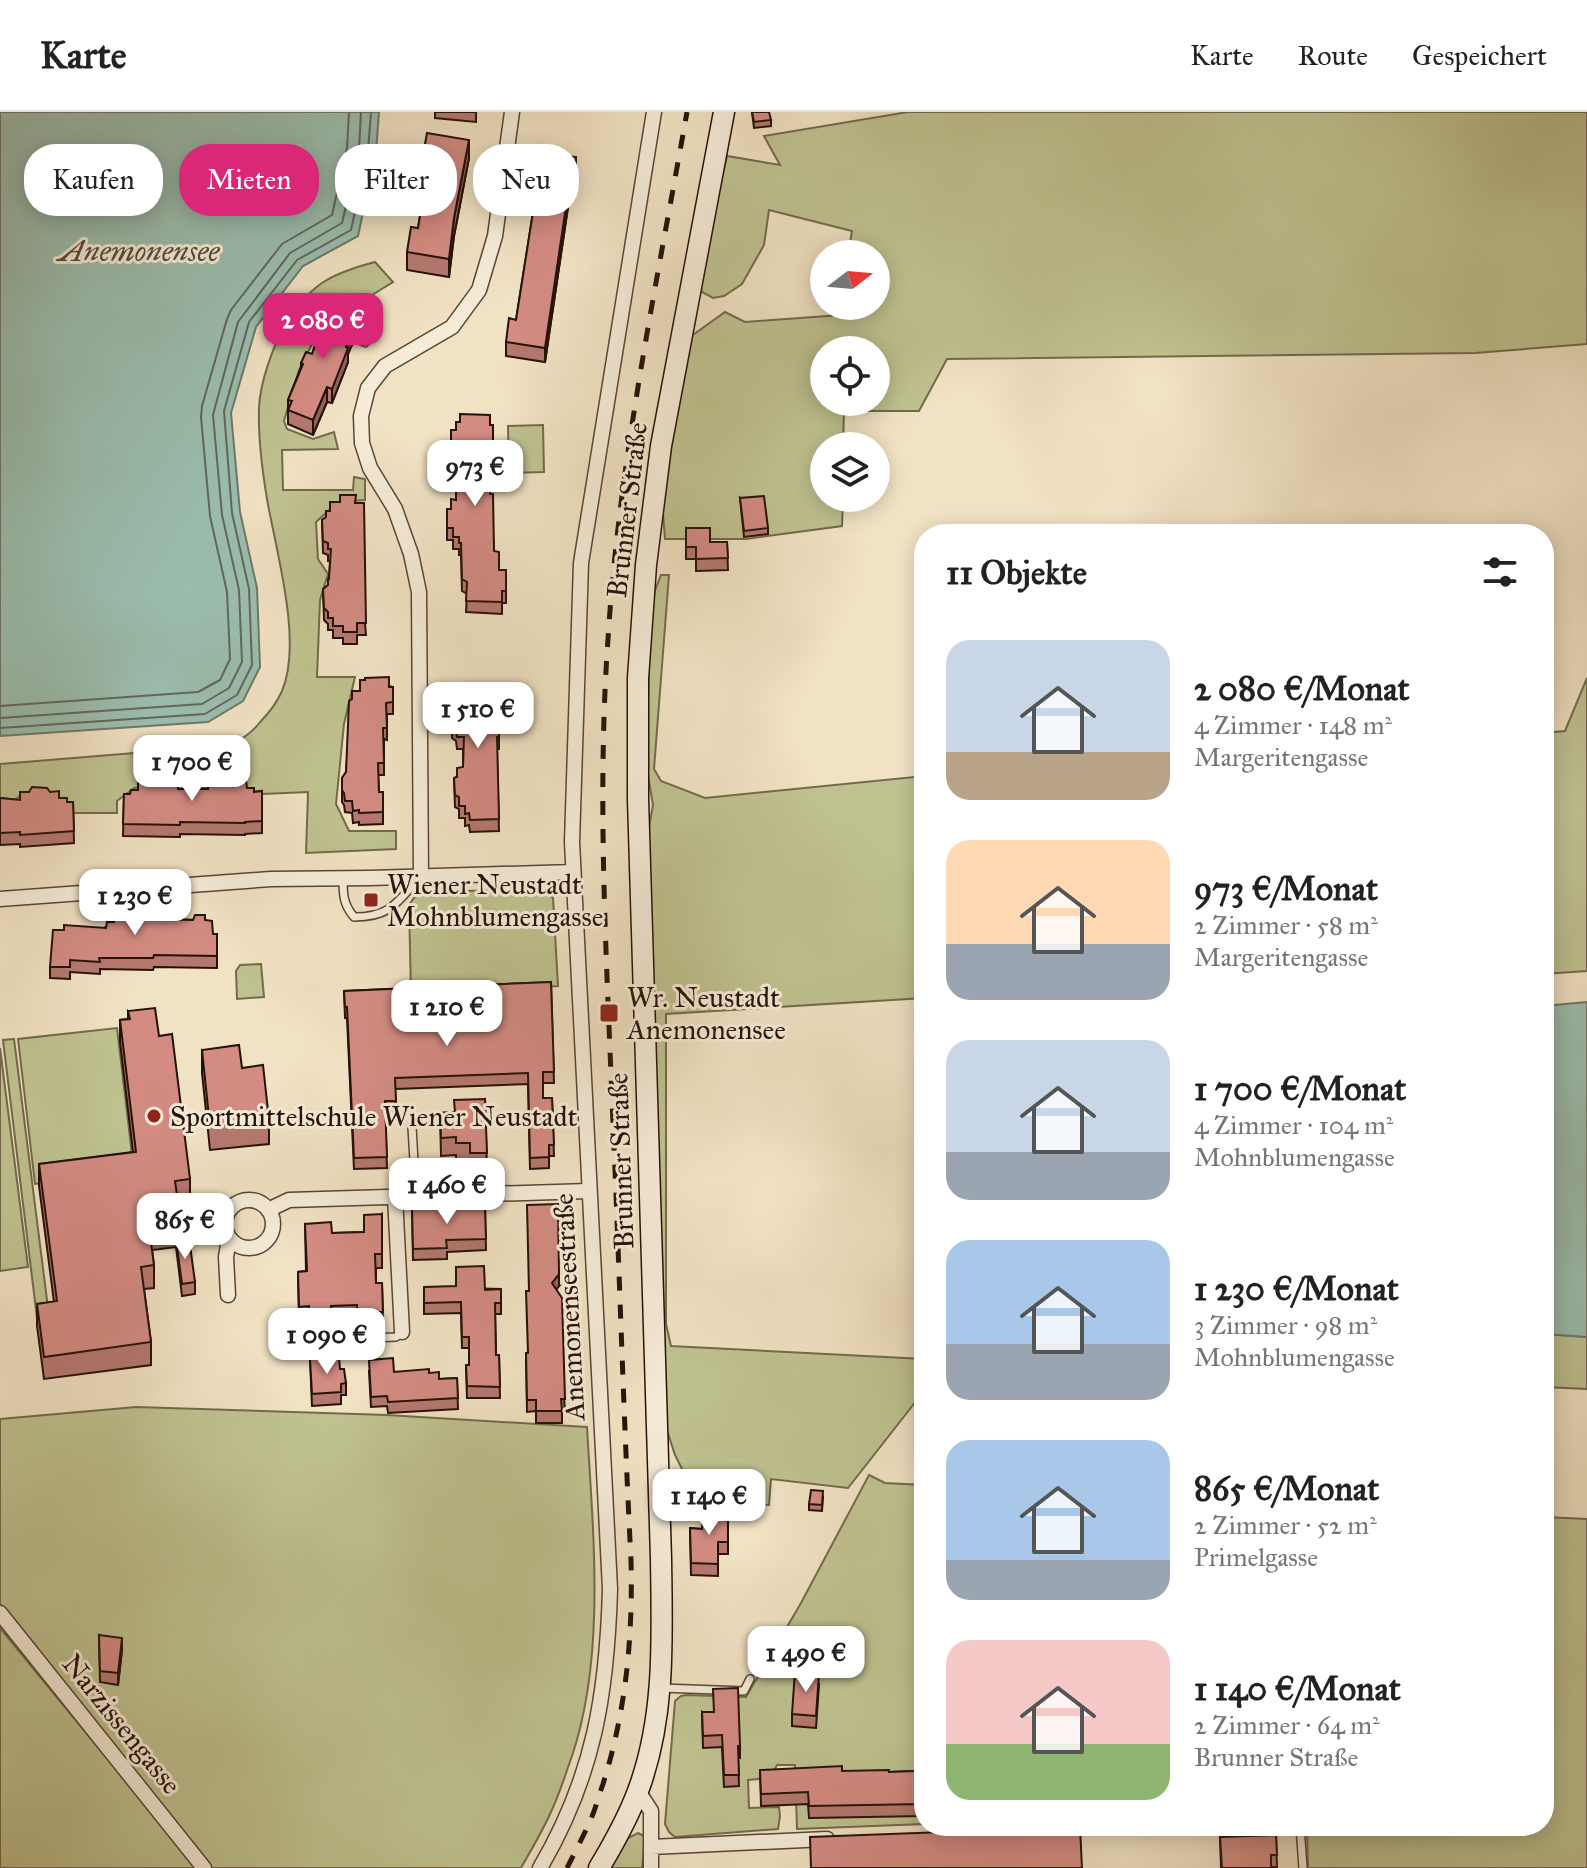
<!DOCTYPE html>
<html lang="de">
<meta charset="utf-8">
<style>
body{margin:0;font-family:"IM FELL Great Primer",serif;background:#f6f6f6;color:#222;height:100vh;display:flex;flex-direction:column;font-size:30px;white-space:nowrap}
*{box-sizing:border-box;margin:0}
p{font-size:26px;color:#767676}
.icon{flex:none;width:44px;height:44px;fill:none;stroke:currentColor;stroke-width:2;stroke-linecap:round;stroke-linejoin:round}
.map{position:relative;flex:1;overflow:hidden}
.panel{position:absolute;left:914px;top:412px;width:640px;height:1312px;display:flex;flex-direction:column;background:#fff;border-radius:32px;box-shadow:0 4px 20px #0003}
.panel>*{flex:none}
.guide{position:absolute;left:24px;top:32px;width:760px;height:72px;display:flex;gap:16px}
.needle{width:52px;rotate:74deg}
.tools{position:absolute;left:810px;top:128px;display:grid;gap:16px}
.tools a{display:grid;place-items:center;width:80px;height:80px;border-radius:50%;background:#fff;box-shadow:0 4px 20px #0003;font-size:40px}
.price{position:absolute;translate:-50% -68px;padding:0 18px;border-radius:16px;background:#fff;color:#222;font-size:26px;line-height:52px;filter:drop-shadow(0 2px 4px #0008)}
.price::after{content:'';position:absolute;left:50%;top:48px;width:24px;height:18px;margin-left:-12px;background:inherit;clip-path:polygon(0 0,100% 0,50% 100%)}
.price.current{background:#db2777;color:#fff}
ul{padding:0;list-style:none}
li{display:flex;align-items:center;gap:24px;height:200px;padding:0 32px}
li span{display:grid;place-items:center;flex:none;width:224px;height:160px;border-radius:24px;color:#555}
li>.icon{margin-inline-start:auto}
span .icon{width:96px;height:96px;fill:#fffc;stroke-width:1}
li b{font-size:34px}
h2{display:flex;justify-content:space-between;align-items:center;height:96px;padding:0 32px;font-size:34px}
.pill{padding:0 28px;border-radius:32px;background:#fff;box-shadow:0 4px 20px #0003;font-size:28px;line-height:72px}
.pill.current{background:#db2777;color:#fff}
header{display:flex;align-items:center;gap:48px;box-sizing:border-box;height:112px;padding:0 40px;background:#fff;border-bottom:2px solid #e0e0e0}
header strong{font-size:38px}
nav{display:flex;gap:44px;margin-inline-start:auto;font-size:28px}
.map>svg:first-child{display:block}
.green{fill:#bfc290;stroke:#726a4c;stroke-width:2;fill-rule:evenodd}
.water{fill:#9bbeaf;stroke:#6c796c;stroke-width:2}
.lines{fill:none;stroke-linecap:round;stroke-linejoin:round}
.shore{stroke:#60685c;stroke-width:2}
.lane-casing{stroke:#594537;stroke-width:10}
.street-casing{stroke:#594537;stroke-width:17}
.secondary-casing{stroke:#261108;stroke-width:23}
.lane{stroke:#f6ecd8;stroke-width:7}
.street{stroke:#f6ecd8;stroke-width:14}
.secondary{stroke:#f6ecd8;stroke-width:20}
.rail{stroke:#261108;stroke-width:5;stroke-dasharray:14 14;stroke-linecap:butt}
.wall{fill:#b57870;stroke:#261108;stroke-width:2}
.shaded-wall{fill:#94615b;stroke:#261108;stroke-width:2}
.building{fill:#d38b82;stroke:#261108;stroke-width:2}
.poi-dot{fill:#8f2418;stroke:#f6ecd8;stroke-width:3}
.labels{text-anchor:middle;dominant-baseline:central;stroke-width:6;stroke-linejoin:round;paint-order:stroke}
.street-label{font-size:28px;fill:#261108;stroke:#f6ecd8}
.poi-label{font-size:28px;fill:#261108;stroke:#f6ecd8;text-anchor:start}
.water-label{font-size:30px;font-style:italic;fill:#4f4e42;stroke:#f6ecd8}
</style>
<header>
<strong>Karte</strong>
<nav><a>Karte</a><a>Route</a><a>Gespeichert</a></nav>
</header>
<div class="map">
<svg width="1587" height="1756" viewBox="0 0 1587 1756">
<rect width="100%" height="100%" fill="#f1e2c3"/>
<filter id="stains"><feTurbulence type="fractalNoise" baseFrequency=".0025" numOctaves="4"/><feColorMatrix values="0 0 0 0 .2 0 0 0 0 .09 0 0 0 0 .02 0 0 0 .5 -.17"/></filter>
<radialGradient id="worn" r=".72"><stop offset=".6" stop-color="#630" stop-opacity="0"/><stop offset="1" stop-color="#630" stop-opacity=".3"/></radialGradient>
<path class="green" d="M908,0H1587V232L1475,241L947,247L919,299H844L843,334H824V386H843L842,414L746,427H665L662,388L690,225L725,200L745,210L855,202L862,194H876V142H848L852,119L769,98L764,133L742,172L724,184L713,186L702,180L698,168L727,44L780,53L764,24ZM824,238H876V290H824Z
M375,150L393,170L359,191L379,224L366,235L355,231L363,215L350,202L326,204L299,258L284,309L287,317L313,327L334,320L338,337L282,338L283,378H353L354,365L365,367V388L338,390L316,410L318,447L328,462L320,488L317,565H355L344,612L336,692L349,719H396V737L306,741L308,680L262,682L232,672L190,681L160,674L134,676L117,689V701H72L21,683L4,696L0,694V652L208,635C216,634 225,633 232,631C244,627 254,618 261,609C269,601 277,590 282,579C303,530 276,439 267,387C262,357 258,326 259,296C260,271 272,237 284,215C309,173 329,162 375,150Z
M543,313L544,360L509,361L508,314Z
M661,463H669L654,657L661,669L705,686L924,664V886L666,902V1212L671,1234L924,1247V1279L848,1376L771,1367L769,1393L709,1388L701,1394L675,1343L665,1312L647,726L653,693L646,652L651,489Z
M1587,566V859L1544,862V621L1565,619Z
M515,778H544L553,786L558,874L411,881L409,793L418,780Z
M261,852L264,885L237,887L236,859L240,853Z
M117,916L134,1060L35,1072L18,927Z
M14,927L49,1204L37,1206L3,928Z
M0,936L28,1155L0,1159Z
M1544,1222L1587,1225V1277L1544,1275Z
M136,1295L387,1303L587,1315C593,1420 606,1543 572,1644C565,1663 559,1684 550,1702C542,1720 531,1738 521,1756H209L0,1495V1307Z
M869,1363L885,1371L924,1373V1712L797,1717L795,1653H777L770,1666L748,1668L749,1696L779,1695L780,1704L778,1717L675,1725L669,1720L665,1712L675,1589L681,1584L686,1583L746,1585L801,1491Z
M1544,1405L1587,1407V1756H1308L1307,1714H1544Z
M0,1516L197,1756H0Z
M638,1721L642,1723L645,1726L642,1756H609L626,1727Z"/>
<path class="water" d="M0,0H379L376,40L358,124L303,154L256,215L231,301L240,400L257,476L260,555L243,589L208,610L0,624Z
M1587,890V1225L1544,1222V894Z"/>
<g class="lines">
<path class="shore" d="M0,594L198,580L220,568L230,547L227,480L210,404L201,305L202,294L227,207L231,198L282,132L332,103L347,36L349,0
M0,606L202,592L229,576L242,550L239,478L222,403L213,303L238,210L290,141L342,111L359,38L361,0
M0,616L205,602L237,583L252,553L249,477L232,401L224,299L249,210L297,148L351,118L368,39L371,0"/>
<g class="lane-casing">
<path id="lane" d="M343,766C343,782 343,792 354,805C390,805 397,791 419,766
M412,1015L416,1084
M345,1227L396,1225L402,1220
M662,1576L744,1579L750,1567
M1300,1714L1303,1756"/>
</g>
<g class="street-casing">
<path id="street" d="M421,765L419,480L411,442L395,397L370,356L362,331L361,304L368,276L385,254L452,215L479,178L495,124L512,0
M0,787L271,767L370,766L573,760
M395,1085L402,1220
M225 1112a24 24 0 1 1 48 0a24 24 0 1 1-48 0Z
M268,1098L289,1088L589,1079
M228,1183L226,1145L229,1127
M0,1501L204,1756
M638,1679L651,1699V1756
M1027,1717L1099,1714
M651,1735L827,1727
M540,1756C594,1664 607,1582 610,1477L572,730L581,451L654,0"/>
</g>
<g class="secondary-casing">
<path id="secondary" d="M599,1756C614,1731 628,1706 638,1679C666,1604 662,1524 661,1447L638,687V566L646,453L661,334L724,0"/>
</g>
<use href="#lane" class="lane"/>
<use href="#street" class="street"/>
<use href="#secondary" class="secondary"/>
<path class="rail" d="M567,1756C575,1740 584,1723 591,1707C596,1695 599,1683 603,1672C626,1599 633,1525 631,1448C623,1295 619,1141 612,988C606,834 597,681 608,527C619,350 656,175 687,0"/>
</g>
<path class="wall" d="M435,0H476V10L435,6Z
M752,0L771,8V14L754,16Z
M423,43L469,46L454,124L449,165L407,158V140L418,116L427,62L423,61Z
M576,59L574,75H571L545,250L506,244V230L516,208L537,75H534V61Z
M319,216H359L348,242V250L332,291L327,290L313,323L288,312V288L301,255V251L312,242L319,224Z
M490,313H493V368H490V382L494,439L499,458H506V491H502V502L466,500L467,482L462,479L461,443H459V437H453V428H447V397H451L456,388V368H451V359H446V329H451L456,318Z
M740,386L768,416V422L744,425Z
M355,391L366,523H357V532H343V526H333V518H328V512L324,508L323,477L328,473L329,467L330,449H328V443L323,441L322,408L326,405L330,399Z
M686,416L710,430H727L728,458L696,459V447H686Z
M365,568L393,575V602H387V628L384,627V663H378L379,680H383V712L359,713V710L353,711L352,701L345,700L344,693L342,690V666L346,660L352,587L360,579Z
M452,582L499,625V637H497L499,719L470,720L469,713L465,714V706H459V697L455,695L454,666L457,665L463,655V637H457L456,629L452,626Z
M169,671L178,677L247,676L254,680L262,679V721L245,722V723L180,722V725L123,724L124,682H130L138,678Z
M0,686L20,688L59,686L67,690H73L74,731L20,735V732L0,733Z
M154,774V794H152L153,807L205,808L213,822L217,834V856L154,855L153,858L100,857V862L70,860V867L50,866V855L122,803L139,800L138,775Z
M551,870L554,971H543V986H552L554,1044H549V1056L530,1057L528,972L395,977L396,1000H385L387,1056L354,1057L347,906H345L344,879Z
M128,899L159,924L190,1067V1089L178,1091L181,1112V1127L195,1170V1182L182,1184L176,1135L152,1138L154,1153V1176L144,1177L151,1230V1253L44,1267L37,1214V1192L54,1190L39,1074V1052L133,1040L120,930V908L128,907Z
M202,938L242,956L269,1008V1032L210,1038L202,961Z
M485,987L487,1059H470V1048L456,1049V1043L441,1044L440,1001L454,1000Z
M485,1096L486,1138L447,1140V1147L413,1148L412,1097Z
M382,1102V1156H376V1171H382L383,1214H357V1207H331V1211L309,1212V1208L299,1209L298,1160L306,1159L305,1112L332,1121L364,1120Z
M559,1174L556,1177L565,1299H562V1311H536V1299L527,1300L526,1241H528V1179Z
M424,1175L501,1177V1202H495L496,1243H499L500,1286H467L466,1253H469V1236H462L461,1201L424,1202Z
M310,1247L340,1257L346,1271V1283H341V1292L312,1294Z
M369,1259L429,1261L439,1267L457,1266L458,1297L388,1301L387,1294L371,1295Z
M823,1385L822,1399L809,1398V1392Z
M728,1398V1442H718V1464L691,1463L690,1416L702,1417Z
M99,1523L122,1538L118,1573L100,1570Z
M819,1573L816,1616L792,1614V1602Z
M702,1600L740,1634V1646H738L739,1674L724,1675L722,1635L703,1636Z
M924,1653V1704L809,1706L808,1692L761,1694L760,1658L889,1660L915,1659Z
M1276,1723L1277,1755L1221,1756L1220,1725Z"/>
<path class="shaded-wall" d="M469,28V46L454,124L449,165V147L454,106Z
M576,45V59L574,75V61Z
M571,61V75L545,250V236Z
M359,202V216L348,242V250L332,291V277L346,235Z
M327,275V290L313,323V308Z
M559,1162V1174L552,1183V1171Z
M122,1526V1538L118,1573V1561Z"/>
<path class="building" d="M752,0H769L771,8L754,10Z
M427,21L469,28L454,106L449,147L407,140L411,115L418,116L430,44L423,43Z
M537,40L576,45L574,61H571L545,236L506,230L509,206L516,208L539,62L534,61Z
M329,191L359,202L346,235L348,236L332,277L327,275L313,308L288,298L292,289L288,288L303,252L301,251L306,240L312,242L321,217L319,216Z
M460,302L490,303V313H493V356H490V382H493L494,439L499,440V458H506V479H502V490L466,489L467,470L462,467L461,431H459V425H453V416H447V397H451V387L456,388V356H451V347H446V329H451V318H456V310H460Z
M340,383H356L355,391H364L366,511H357V520H343V514H333V506H328V500L324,496L323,477L328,473V467H329L331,437H328V431L323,429L322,408L326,405V399H330V390H340Z
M764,384L768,416L744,419L740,386Z
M686,416H710V430H727L728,446L696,447V435H686Z
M389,565V575H393V590L386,591L387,616H383L384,651H378L379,680H383V700L359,701V698L353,699L352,689H345L344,681L342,678V666L346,660L349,589L352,587V579H360V568H365V566Z
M496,571L499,625H497L499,707L470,708L469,701L465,702V694H459V685L455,683L454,666L457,665V656L463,655L464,625H457L456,617L452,614V582L467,578V572Z
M220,665H236L239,670L246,669L247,676H254V680L262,679V709L245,710V711L180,710V713L123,712L124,682H130L131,678H138V671H147L149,667H167L169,671H178V677H208V670L217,669Z
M32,675L47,676L50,680L59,679V686H67V690H73L74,719L20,723V720L0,721V686L20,688V680H29Z
M154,774V782L151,783L153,807L193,808L195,803H205V808L212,809L213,822H217V844L154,843L153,846H99L100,850L70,848V855H50L53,818H64V813L106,816L107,810H114L115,803H122L125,800H139L138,775Z
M551,870L554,960H543V986H552L554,1033H549V1045L530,1046L528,961L395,966L396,989H385L387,1045L354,1046L347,895H345L344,879Z
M155,896L159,924L172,922L190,1067L175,1069L181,1112L149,1116L154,1153L141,1155L151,1230L44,1245L37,1192L57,1189L39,1052L136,1040L120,908L130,907L128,899Z
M239,933L242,956L263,953L269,1008L210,1015L202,938Z
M485,987L487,1041H470V1031H456V1025L441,1026L440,1001L455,1000L454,988Z
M558,1092L559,1162L552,1171L562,1186L565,1287H561L562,1299H536V1288H527L526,1241H528L526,1179H529L527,1093Z
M485,1096L486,1127L446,1128L447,1136L413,1137L412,1097Z
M382,1102V1142H375L376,1171H382L383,1200H357V1193L331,1194V1197L309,1199V1194L299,1195L298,1160L307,1159L305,1112L331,1110L332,1121L364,1120V1103Z
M189,1126L195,1170L182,1172L176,1127Z
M484,1154L485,1178L501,1177V1191H495L496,1243H499L500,1275L467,1274L466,1253H469V1225H462L461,1190L424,1191V1175L456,1174V1155Z
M339,1245L340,1257H344L346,1271L341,1272V1280L312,1282L310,1247Z
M393,1246L394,1260L429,1257V1261L439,1260V1267L457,1266L458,1286L388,1290L387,1284L371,1285L369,1248Z
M811,1378L823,1379L822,1393L809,1392Z
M703,1398H728V1430H718V1452L691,1451L690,1416L702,1417Z
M99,1523L122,1526L118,1561L100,1559Z
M795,1559L819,1561L816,1604L792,1602Z
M738,1576L740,1634H738L739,1663H724L722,1623L703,1624L702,1600H714L713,1577Z
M915,1653H924V1692L809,1694L808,1680L761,1682L760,1658L842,1654V1659L889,1658V1660L915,1659Z
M1080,1715L1082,1756H811L810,1725Z
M1276,1723L1277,1743H1271V1756H1222L1220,1725Z"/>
<g class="poi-dot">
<rect x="363" y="780" width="16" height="16" rx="4"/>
<rect x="599" y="891" width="20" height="20" rx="4"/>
<circle cx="154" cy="1004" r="8"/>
</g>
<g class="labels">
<g class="street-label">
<text transform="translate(627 398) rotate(-83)">Brunner Straße</text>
<text transform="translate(621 1049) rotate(-92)">Brunner Straße</text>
<text transform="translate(569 1195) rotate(-93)">Anemonenseestraße</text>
<text transform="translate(122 1612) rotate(51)">Narzissengasse</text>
</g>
<g class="poi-label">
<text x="387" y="772">Wiener Neustadt<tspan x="387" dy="32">Mohnblumengasse</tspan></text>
<text x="627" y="885">Wr. Neustadt<tspan x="627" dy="32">Anemonensee</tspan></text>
<text x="170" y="1004">Sportmittelschule Wiener Neustadt</text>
</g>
<g class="water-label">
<text x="139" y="139">Anemonensee</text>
</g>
</g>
<rect width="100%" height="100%" filter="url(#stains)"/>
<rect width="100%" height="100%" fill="url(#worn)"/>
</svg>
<div class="tools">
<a><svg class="needle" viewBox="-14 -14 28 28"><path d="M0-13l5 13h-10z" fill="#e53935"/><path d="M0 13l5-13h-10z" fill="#767676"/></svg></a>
<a><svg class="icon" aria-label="locate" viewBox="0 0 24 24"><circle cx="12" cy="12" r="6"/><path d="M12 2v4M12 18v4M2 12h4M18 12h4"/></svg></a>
<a><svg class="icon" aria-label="layers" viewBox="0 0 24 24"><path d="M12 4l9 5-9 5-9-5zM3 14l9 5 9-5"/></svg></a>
</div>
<b class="price current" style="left:323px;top:249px">2 080 €</b>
<b class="price" style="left:475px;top:396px">973 €</b>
<b class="price" style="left:478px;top:638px">1 510 €</b>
<b class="price" style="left:192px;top:691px">1 700 €</b>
<b class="price" style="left:135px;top:825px">1 230 €</b>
<b class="price" style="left:447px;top:936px">1 210 €</b>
<b class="price" style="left:447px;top:1114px">1 460 €</b>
<b class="price" style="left:185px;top:1149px">865 €</b>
<b class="price" style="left:327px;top:1264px">1 090 €</b>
<b class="price" style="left:709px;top:1425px">1 140 €</b>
<b class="price" style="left:806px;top:1582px">1 490 €</b>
<div class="guide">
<a class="pill">Kaufen</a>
<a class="pill current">Mieten</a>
<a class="pill">Filter</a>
<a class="pill">Neu</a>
</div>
<section class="panel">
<h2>11 Objekte<svg class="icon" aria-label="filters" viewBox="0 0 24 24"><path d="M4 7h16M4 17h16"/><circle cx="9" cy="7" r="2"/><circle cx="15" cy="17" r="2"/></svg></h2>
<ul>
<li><span style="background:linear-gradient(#c9d6e8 70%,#b9a48a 0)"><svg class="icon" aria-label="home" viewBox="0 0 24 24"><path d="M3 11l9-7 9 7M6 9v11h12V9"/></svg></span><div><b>2 080 €/Monat</b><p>4 Zimmer · 148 m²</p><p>Margeritengasse</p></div></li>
<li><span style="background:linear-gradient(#ffd9b3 65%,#9aa5b1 0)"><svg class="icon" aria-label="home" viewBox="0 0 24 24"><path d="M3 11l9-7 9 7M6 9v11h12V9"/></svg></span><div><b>973 €/Monat</b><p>2 Zimmer · 58 m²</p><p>Margeritengasse</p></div></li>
<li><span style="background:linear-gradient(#c9d6e8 70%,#9aa5b1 0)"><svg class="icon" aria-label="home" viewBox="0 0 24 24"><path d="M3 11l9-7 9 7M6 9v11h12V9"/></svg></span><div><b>1 700 €/Monat</b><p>4 Zimmer · 104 m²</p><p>Mohnblumengasse</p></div></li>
<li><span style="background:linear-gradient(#a9c7e8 65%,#9aa5b1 0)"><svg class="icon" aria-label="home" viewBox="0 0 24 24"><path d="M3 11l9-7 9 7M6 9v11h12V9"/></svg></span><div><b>1 230 €/Monat</b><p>3 Zimmer · 98 m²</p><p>Mohnblumengasse</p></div></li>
<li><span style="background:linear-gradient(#a9c7e8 75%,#9aa5b1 0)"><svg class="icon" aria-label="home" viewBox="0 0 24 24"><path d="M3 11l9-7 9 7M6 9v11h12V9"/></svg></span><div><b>865 €/Monat</b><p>2 Zimmer · 52 m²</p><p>Primelgasse</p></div></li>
<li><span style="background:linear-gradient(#f6c9c9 65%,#8fb573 0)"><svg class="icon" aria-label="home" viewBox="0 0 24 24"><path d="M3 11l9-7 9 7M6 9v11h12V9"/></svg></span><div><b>1 140 €/Monat</b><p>2 Zimmer · 64 m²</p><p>Brunner Straße</p></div></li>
</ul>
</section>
</div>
